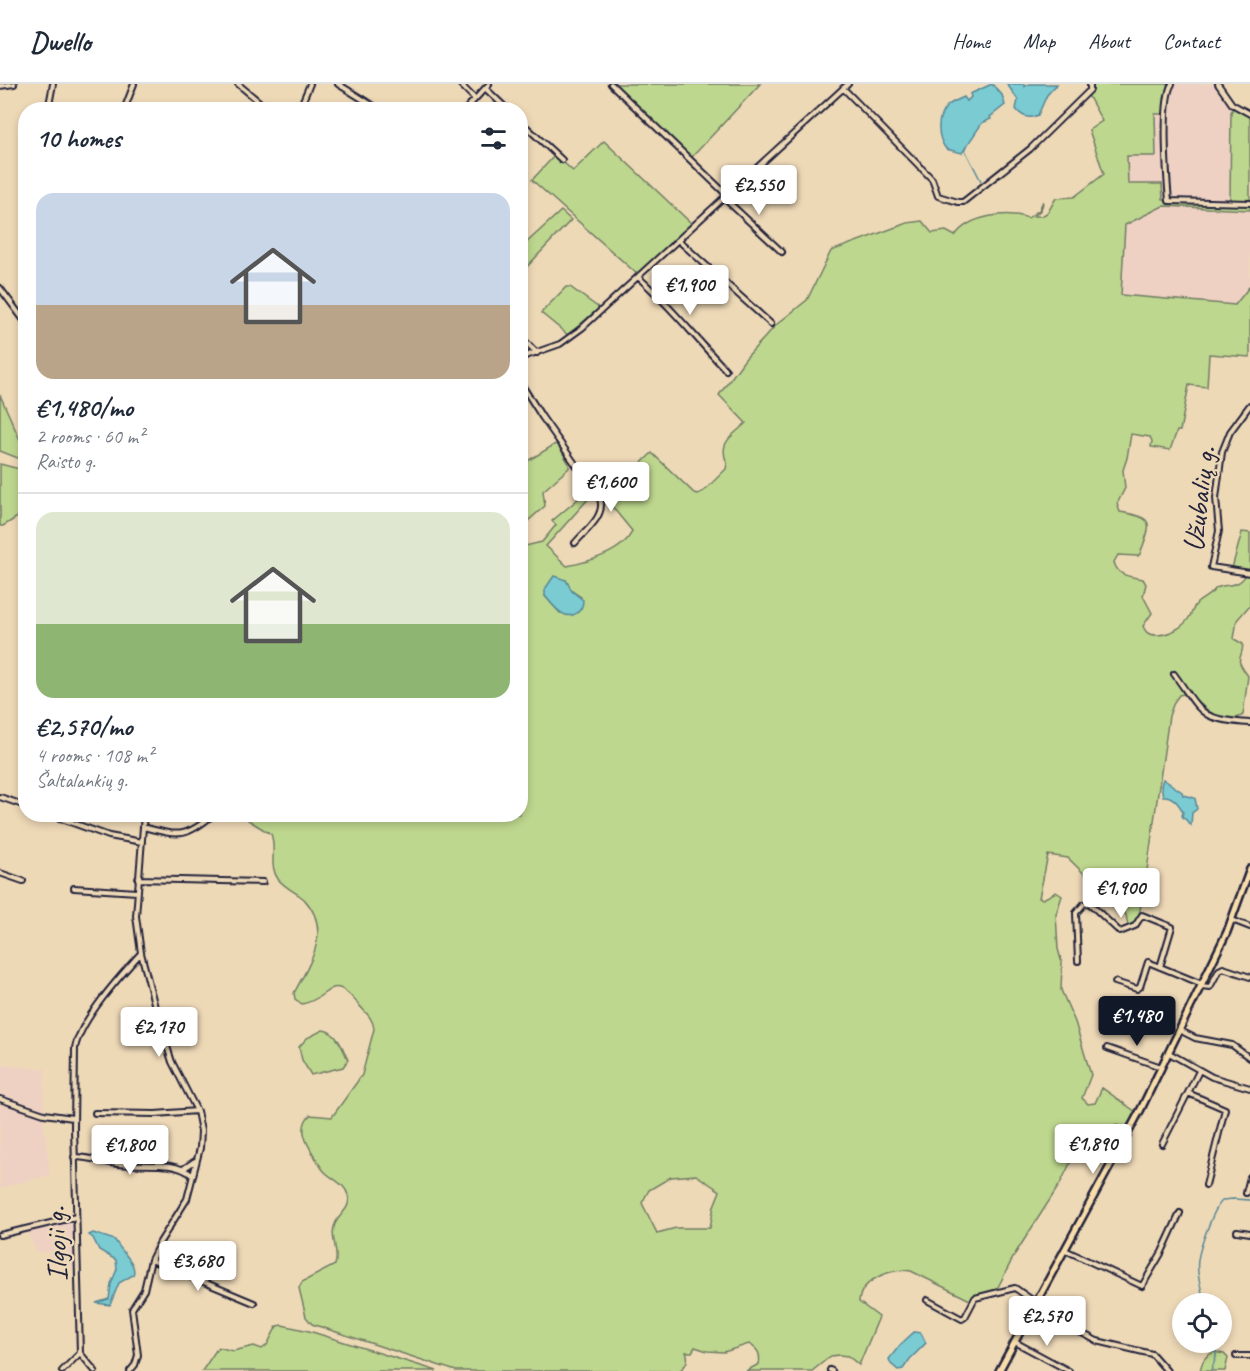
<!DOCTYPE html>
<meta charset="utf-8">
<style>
body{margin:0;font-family:Caveat,sans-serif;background:#f6f6f7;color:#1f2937;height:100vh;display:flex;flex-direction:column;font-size:22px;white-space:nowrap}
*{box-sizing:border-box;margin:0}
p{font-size:20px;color:#747a83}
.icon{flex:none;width:33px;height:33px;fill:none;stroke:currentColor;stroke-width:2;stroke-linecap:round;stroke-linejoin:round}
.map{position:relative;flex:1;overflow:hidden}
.sheet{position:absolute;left:18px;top:18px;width:510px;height:720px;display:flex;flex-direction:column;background:#fff;border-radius:24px;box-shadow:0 3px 9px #0003}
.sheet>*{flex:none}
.fabs{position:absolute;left:1172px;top:1209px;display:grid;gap:12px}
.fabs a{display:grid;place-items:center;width:60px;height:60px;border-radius:50%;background:#fff;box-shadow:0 3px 9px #0003;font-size:30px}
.price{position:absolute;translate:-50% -51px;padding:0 14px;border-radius:6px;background:#fff;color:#222;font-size:20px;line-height:39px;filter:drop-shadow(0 2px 3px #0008)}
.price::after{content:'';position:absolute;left:50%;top:36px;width:18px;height:14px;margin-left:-9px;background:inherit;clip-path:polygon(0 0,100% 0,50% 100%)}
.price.active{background:#111827;color:#fff}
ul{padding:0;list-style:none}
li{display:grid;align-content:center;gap:12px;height:318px;padding:0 18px}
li+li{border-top:2px solid #e0e1e3}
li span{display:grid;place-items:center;height:186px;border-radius:18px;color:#555}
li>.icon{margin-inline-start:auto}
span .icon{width:108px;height:108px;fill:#fffc;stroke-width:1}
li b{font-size:26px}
h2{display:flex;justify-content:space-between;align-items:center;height:72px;padding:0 18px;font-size:26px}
header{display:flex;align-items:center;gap:36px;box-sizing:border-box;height:84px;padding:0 30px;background:#fff;border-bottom:2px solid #e0e1e3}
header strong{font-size:28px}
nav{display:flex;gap:33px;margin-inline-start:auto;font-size:21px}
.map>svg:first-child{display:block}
.built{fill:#eed1c3}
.green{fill:#bed78e;stroke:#707c64;stroke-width:1.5;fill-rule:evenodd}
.water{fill:#7acbd2;stroke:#578796;stroke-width:1.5}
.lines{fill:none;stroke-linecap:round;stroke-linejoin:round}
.stream{stroke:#578796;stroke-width:1.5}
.minor-casing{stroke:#22223b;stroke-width:8}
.major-casing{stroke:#22223b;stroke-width:10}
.minor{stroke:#eed9b7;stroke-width:4}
.major{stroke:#f9deab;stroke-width:5}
.labels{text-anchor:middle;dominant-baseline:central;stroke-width:4.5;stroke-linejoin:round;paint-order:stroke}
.street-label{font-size:30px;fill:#22223b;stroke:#eed9b7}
</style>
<header>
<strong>Dwello</strong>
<nav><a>Home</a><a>Map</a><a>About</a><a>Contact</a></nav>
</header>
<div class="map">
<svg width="1250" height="1287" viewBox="0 0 1250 1287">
<rect width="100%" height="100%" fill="#eed9b7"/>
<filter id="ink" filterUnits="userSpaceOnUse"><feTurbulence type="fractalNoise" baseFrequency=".0167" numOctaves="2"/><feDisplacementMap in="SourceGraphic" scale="12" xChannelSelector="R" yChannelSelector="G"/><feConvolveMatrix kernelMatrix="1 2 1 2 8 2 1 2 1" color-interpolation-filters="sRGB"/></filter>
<g filter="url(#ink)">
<path class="built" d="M1168,0H1216L1234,23L1231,28L1230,117L1162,115V100H1128L1127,72H1156L1155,30H1165L1166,6Z
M1163,122L1250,126V202L1235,221L1121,211L1125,141Z
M0,981L45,985L43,1035L50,1091L0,1104Z
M71,1135L74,1139L76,1184L49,1179V1167L37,1169L27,1146Z"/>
<path class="green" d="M615,0H760L691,74Z
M1094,0H1168L1166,6L1165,30H1155L1156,72H1127L1128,100H1162L1163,115L1230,116L1231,28L1234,23L1250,32V126L1163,122L1125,141L1121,211L1235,221L1250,202V273L1209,270L1207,303L1189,301L1180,347H1177L1170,366L1151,363L1152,357L1150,353L1131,350L1127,374L1123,386L1125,404L1117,420L1120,428C1157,434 1151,439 1140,470L1138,472L1118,471L1114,478C1118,493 1129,492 1143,495L1146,500L1143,512L1152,529L1143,542C1146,550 1150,551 1158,551C1171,550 1184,543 1190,532C1193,527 1193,523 1197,519C1204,513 1211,511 1216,504C1228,499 1239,504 1246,490L1232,484L1242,448L1250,449V521L1237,536L1234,555L1243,560C1242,579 1233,571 1248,592L1243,631C1222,644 1203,623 1189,609L1179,611L1174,618L1169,632L1146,793L1139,832L1135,841L1128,842L1126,831L1068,774L1048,771L1039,814L1043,815L1056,808L1062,812L1056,830L1058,865L1062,879L1061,906L1075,938L1091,991L1082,1014L1088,1020L1095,1019L1102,1004L1136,1028L1128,1044L1116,1041L1105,1050L1090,1046L1086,1047L1060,1100L1015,1170L997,1205L975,1212L972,1217L911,1187C892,1183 860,1196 859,1218L879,1233L859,1281L848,1272L839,1271L831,1272L812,1287H746L759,1280C761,1270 758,1265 749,1260L724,1268L707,1267L695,1263L692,1268H686C690,1276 685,1284 678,1287H456L312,1240L306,1233L299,1204L302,1198L335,1181C340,1167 329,1153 335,1140C339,1130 352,1124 348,1111C345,1100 334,1096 326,1089C321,1085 318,1078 315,1073C307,1060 297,1044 310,1031L332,1033L362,991L374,945C373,934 366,929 359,921C330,885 331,915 302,920L295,915L294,909C310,879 333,846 304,815C296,808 285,804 278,795C268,781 277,765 271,750L248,736V730H459L471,736L481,731L520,730L521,463L542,458L556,441L552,437L590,405L592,410L590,413L546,462L567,482C588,478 624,468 632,447L605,414L652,369L694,409L698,410L704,407L726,385L727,380C718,358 731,353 746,339L719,311L745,275L776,241L807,216L831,167L907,139L922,137L932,149L946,147L955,152C968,132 1007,126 1028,134L1039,126L1043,117C1043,125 1039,128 1034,132C1049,133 1049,125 1056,114L1074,113L1104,90L1089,46L1102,37L1088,11ZM566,496L572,507L581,513L560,529L545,512ZM696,1091L720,1107L714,1122L710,1144H676L657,1149L642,1119L649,1106L671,1093Z
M604,57L692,140L637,190L532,96L555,71L573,87Z
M561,127L571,136L521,189V156L525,160Z
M566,203H570L599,224L568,251L541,229Z
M0,311L25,367L23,376L0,367Z
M557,359L569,380V384L543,407L545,422L521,443V381Z
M0,380L20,385L23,404L21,431L3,442H0Z
M323,946C336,947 343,964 348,976L343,983L311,991L302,976L299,963L307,954Z
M282,1241L309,1247L437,1287H202L218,1263L233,1267L254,1262L262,1265L267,1261L277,1242Z
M1215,1268L1224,1270L1228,1274L1225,1287H1200C1202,1277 1205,1271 1215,1268Z"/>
<path class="water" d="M992,0L1002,11L1005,21L990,33L991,35L982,39L962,69L946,65C937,53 936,35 946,23C951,18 958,16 964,13L967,17L971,13L970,10Z
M1007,0H1024V3L1029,0H1057L1047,11L1038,31C1029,36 1021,32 1016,25L1018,16Z
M554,492L566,496L572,507L583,516C583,521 582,525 577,529C564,538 553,521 545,512V505Z
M1163,695L1182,708L1183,711L1195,714L1197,725L1192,729L1191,741L1182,732L1183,728C1179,720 1173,711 1163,712L1161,702Z
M93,1149L115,1156C121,1168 138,1180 133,1191L119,1199L110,1221L96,1219L109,1215L111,1200L117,1185L116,1176L99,1166L93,1154L89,1151Z
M914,1248L921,1249L926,1259L910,1275L903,1285L898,1286L891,1280L889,1275L900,1261Z"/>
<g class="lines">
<path class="stream" d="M965,66L981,97
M1205,1220C1195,1182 1194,1178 1209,1141C1212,1133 1216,1122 1223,1116L1233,1115L1250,1116
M1211,1287L1216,1273L1215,1258"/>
<g class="minor-casing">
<path id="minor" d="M238,0L269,26
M338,0L380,26
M460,0L475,15
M611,0L727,111
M1172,0C1161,16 1167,95 1169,117L1250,119
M1218,0L1232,20L1250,30
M0,2L14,0
M485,4L508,26
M843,4L932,95L938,112L958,118H963L1030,65L1090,6V0
M48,26L53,0
M124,26L134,0
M299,26L310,0
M465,26L489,0
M520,37L562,76
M724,114L782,168
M678,156L771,240
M638,193C670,221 697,256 726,286
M0,204L26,239
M520,252L537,269
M520,274L560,260L582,244L848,0
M520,298L542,333L600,415C606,432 585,447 575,459
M1250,321L1230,348L1222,368L1216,414L1219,447L1211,483L1250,489
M1174,590C1203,630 1198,635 1250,639
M0,713L26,722
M48,730L109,752L142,758
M143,743C178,752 185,755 214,730
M0,789L23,797
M138,795L263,798
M74,804L137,808
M1232,836L1250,843
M1078,877L1076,829L1084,820L1089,819L1120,848L1135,842L1142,831L1172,843L1160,883
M1115,898L1137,905L1140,903L1148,878L1202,900
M1201,902L1210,903L1219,886L1223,884L1250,893
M1179,946L1195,954L1232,961L1250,974
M1107,964L1161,983
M1169,969L1212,993L1250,1004
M1188,1009L1225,1025L1206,1101
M0,1015L44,1030L73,1034
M95,1029L155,1030L197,1027
M1162,1060L1199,987
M74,1073C89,1073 103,1078 117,1080C141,1083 174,1075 193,1092
M183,1085L195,1077
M1246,1109L1250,1093
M1237,1147L1250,1149
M0,1151L76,1133
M1065,1166L1142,1202L1162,1168L1180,1129
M151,1176L254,1219
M927,1216L962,1235L965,1233L975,1214L1015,1204L1072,1244L1097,1257L1152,1270L1167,1287
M1015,1258L1069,1287
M1236,1272H1250
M830,1286L832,1287
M62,1287L80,1269
M95,1287L80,1269L74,1044L75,964C81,935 121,891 141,869
M130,1287L135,1281L138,1271L132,1225L144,1206L151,1176L160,1158L187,1115L200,1064L201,1047L197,1027L172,978L157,931L141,869L136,832L144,730"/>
</g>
<g class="major-casing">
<path id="major" d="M999,1287L1141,1025L1227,848L1250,785"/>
</g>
<use href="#minor" class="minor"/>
<use href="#major" class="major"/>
</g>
</g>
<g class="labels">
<g class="street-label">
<text transform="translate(1199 415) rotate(-83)">Užubalių g.</text>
<text transform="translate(56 1160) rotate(-92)">Ilgoji g.</text>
</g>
</g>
</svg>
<div class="fabs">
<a><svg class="icon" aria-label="locate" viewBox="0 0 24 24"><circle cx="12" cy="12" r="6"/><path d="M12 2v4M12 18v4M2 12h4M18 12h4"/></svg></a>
</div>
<b class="price" style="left:759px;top:132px">€2,550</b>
<b class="price" style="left:690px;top:232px">€1,900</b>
<b class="price" style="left:611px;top:429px">€1,600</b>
<b class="price" style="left:1121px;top:835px">€1,900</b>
<b class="price active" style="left:1137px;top:963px">€1,480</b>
<b class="price" style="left:159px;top:974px">€2,170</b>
<b class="price" style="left:1093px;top:1091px">€1,890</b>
<b class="price" style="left:130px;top:1092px">€1,800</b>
<b class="price" style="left:198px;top:1208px">€3,680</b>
<b class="price" style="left:1047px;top:1263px">€2,570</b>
<section class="sheet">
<h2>10 homes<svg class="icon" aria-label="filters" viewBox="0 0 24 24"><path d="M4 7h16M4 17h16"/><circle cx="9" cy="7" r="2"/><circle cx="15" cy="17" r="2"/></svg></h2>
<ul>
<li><span style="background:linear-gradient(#c9d6e8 60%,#b9a48a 0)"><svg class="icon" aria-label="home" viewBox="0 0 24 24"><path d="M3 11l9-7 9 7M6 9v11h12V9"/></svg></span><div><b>€1,480/mo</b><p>2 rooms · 60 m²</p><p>Raisto g.</p></div></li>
<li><span style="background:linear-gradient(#dfe7d0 60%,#8fb573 0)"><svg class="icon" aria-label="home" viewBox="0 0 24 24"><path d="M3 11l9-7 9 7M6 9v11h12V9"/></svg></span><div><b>€2,570/mo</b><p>4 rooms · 108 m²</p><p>Šaltalankių g.</p></div></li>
</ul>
</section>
</div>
